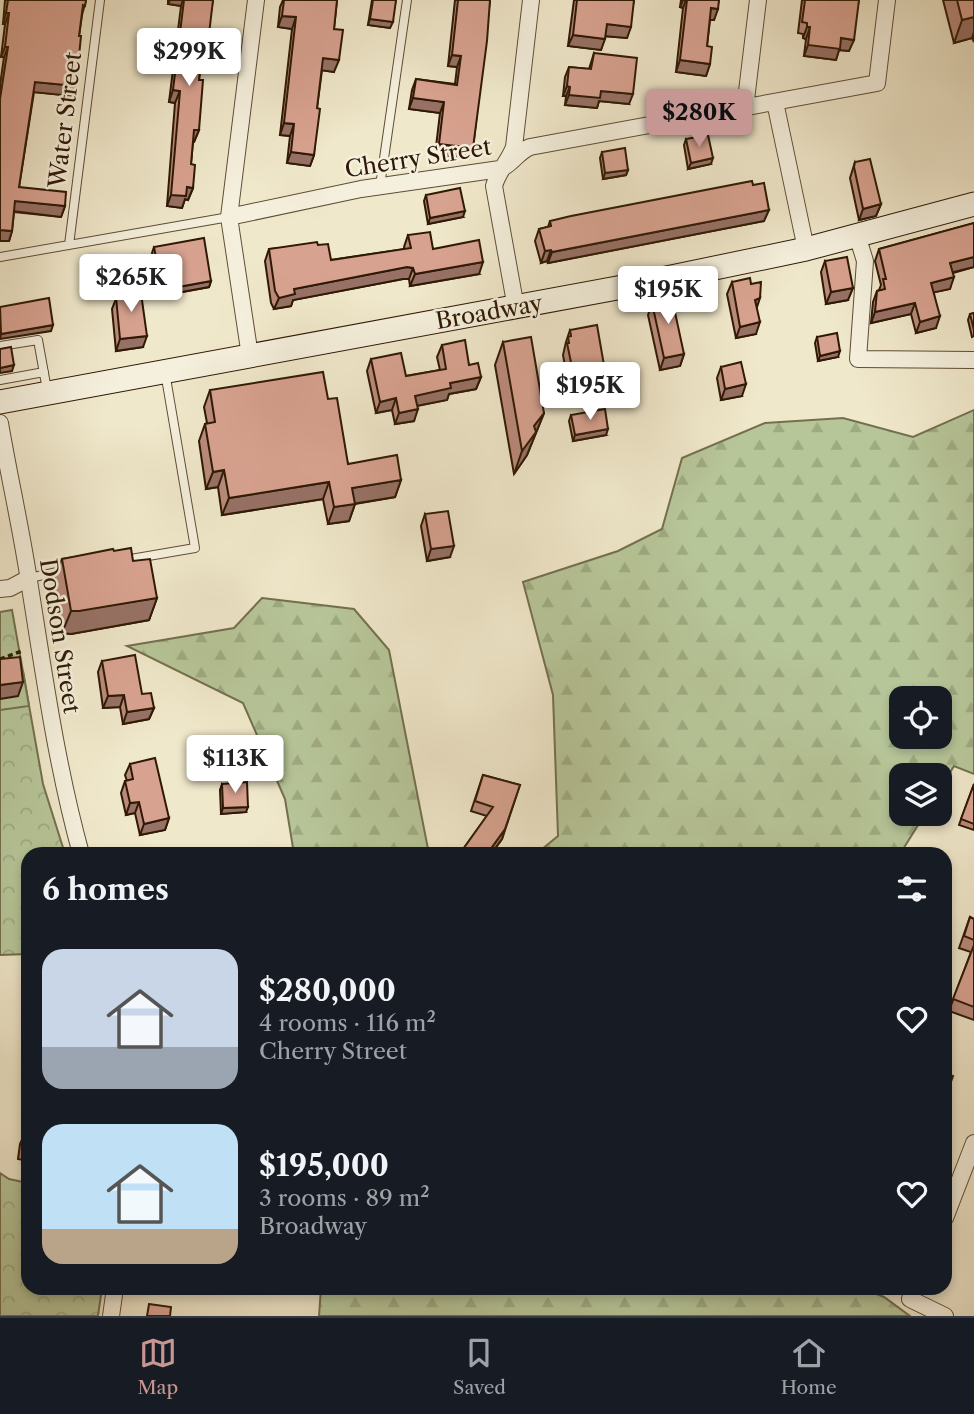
<!DOCTYPE html>
<meta charset="utf-8">
<style>
body{margin:0;font-family:"Libre Caslon Text",serif;background:#20242c;color:#f1f3f6;height:100vh;display:flex;flex-direction:column;font-size:26px;white-space:nowrap}
*{box-sizing:border-box;margin:0}
p{font-size:23px;color:#9ea1a6}
.icon{flex:none;width:38px;height:38px;fill:none;stroke:currentColor;stroke-width:2;stroke-linecap:round;stroke-linejoin:round}
.map{position:relative;flex:1;overflow:hidden}
.panel{position:absolute;left:21px;top:847px;width:931px;height:448px;display:flex;flex-direction:column;background:#171b24;border-radius:21px;box-shadow:0 4px 10px #0003}
.panel>*{flex:none}
.tools{position:absolute;left:889px;top:686px;display:grid;gap:14px}
.tools a{display:grid;place-items:center;width:63px;height:63px;border-radius:14px;background:#171b24;box-shadow:0 4px 10px #0003;font-size:35px}
.price{position:absolute;translate:-50% -60px;padding:0 16px;border-radius:7px;background:#fff;color:#222;font-size:23px;line-height:46px;filter:drop-shadow(0 2px 4px #0008)}
.price::after{content:'';position:absolute;left:50%;top:42px;width:21px;height:16px;margin-left:-10px;background:inherit;clip-path:polygon(0 0,100% 0,50% 100%)}
.price.on{background:#c59692;color:#111}
ul{padding:0;list-style:none}
li{display:flex;align-items:center;gap:21px;height:175px;padding:0 21px}
li span{display:grid;place-items:center;flex:none;width:196px;height:140px;border-radius:21px;color:#555}
li>.icon{margin-inline-start:auto}
span .icon{width:84px;height:84px;fill:#fffc;stroke-width:1}
li b{font-size:30px}
h2{display:flex;justify-content:space-between;align-items:center;height:84px;padding:0 21px;font-size:30px}
.menu{display:flex;justify-content:space-around;align-items:center;height:98px;border-top:2px solid #363941;background:#171b24;font-size:19px;color:#9ea1a6}
.menu a{display:grid;justify-items:center;gap:4px}
.menu .on{color:#c59692}
.map>svg:first-child{display:block}
.forest{fill:url(#forest-firs);stroke:#73704f;stroke-width:2;fill-rule:evenodd}
.park{fill:url(#park-crowns);stroke:#73704f;stroke-width:2}
.pitch{fill:#b7c699;stroke:#73704f;stroke-width:2}
.lines{fill:none;stroke-linecap:round;stroke-linejoin:round}
.service-casing{stroke:#5f4d36;stroke-width:10}
.minor-casing{stroke:#5f4d36;stroke-width:18}
.secondary-casing{stroke:#2f1905;stroke-width:25}
.path{stroke:#2f1905;stroke-width:3.5;stroke-dasharray:5 3.5;stroke-linecap:butt}
.service{stroke:#f5f0dd;stroke-width:8}
.minor{stroke:#f5f0dd;stroke-width:16}
.secondary{stroke:#f5f0dd;stroke-width:23}
.wall{fill:#ba8b7c;stroke:#2f1905;stroke-width:2}
.shaded-wall{fill:#977165;stroke:#2f1905;stroke-width:2}
.building{fill:#d8a290;stroke:#2f1905;stroke-width:2}
.labels{text-anchor:middle;dominant-baseline:central;stroke-width:5;stroke-linejoin:round;paint-order:stroke}
.street-label{font-size:23px;fill:#2f1905;stroke:#f5f0dd}
</style>
<div class="map">
<svg width="974" height="1316" viewBox="0 0 974 1316">
<defs>
<pattern id="forest-firs" width="22" height="20" patternUnits="userSpaceOnUse" patternTransform="scale(1.75)"><rect width="22" height="20" fill="#b7c699"/><path d="M5 1l3.5 6h-7zM16 11l3.5 6h-7z" fill="#9eaa82"/></pattern>
<pattern id="park-crowns" width="20" height="18" patternUnits="userSpaceOnUse" patternTransform="scale(1.75)"><rect width="20" height="18" fill="#b7c699"/><path d="M2 6a3 3 0 1 1 6 0M12 15a3 3 0 1 1 6 0" fill="none" stroke="#9eaa82"/></pattern>
</defs>
<rect width="100%" height="100%" fill="#f0e8cb"/>
<filter id="stains"><feTurbulence type="fractalNoise" baseFrequency=".00286" numOctaves="4"/><feColorMatrix values="0 0 0 0 .2 0 0 0 0 .09 0 0 0 0 .02 0 0 0 .5 -.17"/></filter>
<radialGradient id="worn" r=".72"><stop offset=".6" stop-color="#630" stop-opacity="0"/><stop offset="1" stop-color="#630" stop-opacity=".3"/></radialGradient>
<path class="forest" d="M974,410V774L954,766L940,789V775H901V814H925L900,854H536L558,836L553,695L523,582L618,551L662,529L682,458L765,423L843,418L913,437ZM901,698H940V737H901Z
M262,598L354,609L389,650L429,854H294L285,799L243,703L127,646L234,628Z
M321,1288H862L884,1297L910,1316H319Z"/>
<path class="park" d="M12,610L43,784L65,854H28V954L0,955V612Z
M0,1173L9,1179L28,1183V1288H102L98,1316H0Z"/>
<path class="pitch" d="M23,671L29,706L0,710V673Z"/>
<g class="lines">
<g class="service-casing">
<path id="service" d="M380,186L407,0
M69,245L100,0
M0,257L229,217
M0,346L38,340L47,390
M0,380L44,372
M125,560L195,548L165,372
M29,578L67,570"/>
</g>
<g class="minor-casing">
<path id="minor" d="M775,102L806,249
M745,108L758,0
M229,217L361,189L500,169C513,164 517,152 530,147L877,83L887,0
M857,235L865,261L858,359L974,360
M516,308L494,186C498,171 509,161 514,147L531,0
M250,356L229,217L256,0
M0,423C9,476 21,528 29,581C44,674 56,763 81,854
M0,589L10,588L29,578
M945,1218L974,1143
M914,1288L910,1299L945,1316
M111,1316L115,1288"/>
</g>
<g class="secondary-casing">
<path id="secondary" d="M0,402L628,286L806,249L974,204"/>
</g>
<path class="path" d="M0,659L22,651"/>
<use href="#service" class="service"/>
<use href="#minor" class="minor"/>
<use href="#secondary" class="secondary"/>
</g>
<path class="wall" d="M5,0H86L82,15L79,36L72,96L34,92L19,187L65,206L61,217L14,212L12,231L9,241H0V85L4,57H1L5,24H3Z
M168,0H213L203,62H201L199,80V130L194,142H193L191,164L193,188L188,200L185,199L182,208L167,206L175,103L169,102L181,6L168,4Z
M283,0H337L334,29V72L322,70L317,108L314,155L310,166L287,163L290,136L280,135L292,29L278,27L280,7Z
M372,0H396L390,28L368,25Z
M455,0H490L473,148L469,159L435,155L440,113L409,109L412,90L416,79L455,84L457,67L448,66Z
M574,0H634L627,38L605,36L601,50L568,46Z
M681,0H719L714,20H710L707,46L710,64L706,76L676,72L683,8L680,7Z
M802,0H859L849,51L839,50L836,60L804,56L806,39L803,38V34L798,33Z
M943,0H974V42L972,38L954,43Z
M594,53L629,104L599,101L597,108L565,105L566,96H563L565,77L569,67L589,69Z
M686,139L711,164L688,169L684,145Z
M602,152L628,170L626,175L603,179L600,158Z
M855,162L881,204L876,216L859,220L850,178Z
M426,195L463,217L428,224L424,201Z
M550,221H764L548,263L547,261L541,263L535,241L539,229L548,227Z
M974,223V267L953,273L950,289L934,292L936,328L916,333L911,314L871,323L873,302L877,291L879,290L881,285L875,261L879,249Z
M408,235L479,274L410,286L409,279H403L293,300L291,306L274,309L271,303L265,261L269,249L318,245L331,260L405,249L404,247Z
M154,247L211,281L209,287L160,296L152,253Z
M825,261L848,300L826,304L821,272Z
M732,282L756,334L736,338L727,294Z
M120,289L143,347L116,351L112,309Z
M654,298L684,354L680,366L660,370L648,315Z
M974,313V336L972,337L968,320L970,314Z
M570,330L605,371L601,382L569,388L563,355L566,342Z
M817,337L838,357L818,361L815,343Z
M503,342L544,413L527,455L514,474L495,365Z
M442,345L469,365L481,377L476,389L449,394L447,400L417,406L414,421L395,424L392,410L376,413L367,371L371,359L406,376L440,370L437,357Z
M721,367L742,396L721,400L717,378Z
M210,390L328,399L348,464L401,480L395,497L355,504L349,521L328,524L323,499L222,515L218,487L206,489L199,441L205,424L207,423L204,407Z
M571,415L606,435L573,441L569,421Z
M425,514L450,557L427,561L421,526Z
M114,551L133,561L157,598L149,620L71,634L62,633L53,582L62,559Z
M102,661L142,694L154,708L149,719L123,724L120,707L103,708L98,672Z
M130,764L169,818L165,830L140,835L135,813L126,815L121,793L125,781H127L125,775Z
M483,775L520,785L502,839L491,854H460L487,816L471,811Z
M222,784L246,812L221,814L220,790Z
M974,784V830L959,825Z
M970,917L974,919V1020L949,1011L971,952L959,948Z
M25,1133H28V1179L22,1178L25,1163H22L23,1160L18,1159L20,1144Z"/>
<path class="shaded-wall" d="M170,0H183L181,6L168,4Z
M683,0H686L683,8L680,7Z
M711,8L718,9L714,20H707Z
M6,13H9L5,24H3Z
M282,16L296,17L292,29L278,27Z
M974,17V32L972,38L954,43L962,20Z
M370,19L393,22L390,28L368,25Z
M607,24L631,27L627,38L603,36Z
M807,27H810L806,39L803,38Z
M573,35L605,39L601,50L568,46Z
M841,38L854,40L849,51L839,50L836,60L804,56L808,45Z
M5,47H8L4,57H1Z
M202,50L207,51L203,62H198Z
M452,55L461,56L457,67L448,66Z
M323,58L339,60L334,72L319,70Z
M680,60L710,64L706,76L676,72Z
M35,82L76,86L72,96L32,92Z
M567,86L570,87L566,96H563Z
M173,90L180,91L175,103L169,102Z
M601,91L633,94L629,104L599,101L597,108L565,105L569,95Z
M413,98L444,102L440,113L409,109Z
M284,123L294,124L290,136L280,135Z
M194,130H199L194,142H190Z
M439,144L473,148L469,159L435,155Z
M291,152L314,155L310,166L287,163Z
M713,158L711,164L688,169L691,163Z
M628,170L626,175L603,179L605,173Z
M187,187L193,188L188,200L185,199L182,208L167,206L171,195Z
M15,201L65,206L61,217L12,211Z
M881,204L876,216L859,220L863,209Z
M769,210L764,221L548,263L552,252Z
M465,211L463,217L428,224L430,218Z
M0,230L12,231L9,241H0Z
M551,250L547,261L541,263L545,251Z
M974,257V267L946,274L950,263Z
M483,262L479,274L410,286L415,274Z
M407,267L413,268L409,279H403L293,300L291,306L274,309L279,298L294,289Z
M954,277L950,289L927,294L931,283Z
M211,281L209,287L160,296L162,290Z
M853,288L848,300L826,304L831,292Z
M760,298L756,310L755,300Z
M915,303L911,314L871,323L875,312Z
M940,316L936,328L916,333L920,322Z
M760,322L756,334L736,338L740,327Z
M53,325L51,331L0,339L1,334Z
M147,336L143,347L116,351L120,339Z
M840,351L838,357L818,361L820,356Z
M684,354L680,366L660,370L664,358Z
M14,365L12,371L0,373V368Z
M605,371L601,382L569,388L574,377Z
M481,377L476,389L449,394L447,400L411,407L415,396L450,383Z
M746,384L742,396L721,400L725,389Z
M396,398L392,410L376,413L380,402Z
M418,409L414,421L395,424L399,413Z
M544,413L527,455L514,474L522,451L534,426Z
M608,429L606,435L573,441L575,435Z
M224,470L218,487L206,489L213,472Z
M401,480L395,497L346,505L352,488Z
M329,482L323,499L222,515L229,498Z
M355,504L349,521L328,524L334,507Z
M454,546L450,557L427,561L431,549Z
M157,598L149,620L71,634L62,633L71,611Z
M23,682L18,696L0,699V685Z
M124,695L120,707L103,708L108,696Z
M154,708L149,719L123,724L127,712Z
M139,802L135,813L126,815L130,803Z
M248,807L246,812L221,814L223,808Z
M169,818L165,830L140,835L144,824Z
M505,829L502,839L491,854H487Z"/>
<path class="building" d="M8,0H86L85,6L83,5L79,36H81L76,86L35,82L19,187L66,192L65,206L15,201L12,231L0,230V99L8,47H5L9,13H6Z
M184,0H213L207,51L202,50L199,80H203L199,130H194L191,164L195,165L193,188L187,187L186,196L171,195L180,91L173,90Z
M284,0H337L334,29L343,30L339,60L323,58L317,108L320,109L314,155L291,152L294,124L284,123L296,17L282,16Z
M373,0H396L393,22L370,19Z
M458,0H490L487,41L473,148L439,144L444,102L413,98L416,79L457,85L461,56L452,55Z
M577,0H634L631,27L607,24L605,39L573,35Z
M687,0H719L718,9L711,8L707,46L712,47L710,64L680,60Z
M805,0H859L854,40L841,38L840,49L808,45L810,27H807V23L802,22Z
M957,0H974V17L962,20Z
M594,53L637,58L633,94L601,91L600,98L569,95L570,87L567,86L569,67L591,69Z
M708,135L713,158L691,163L686,139Z
M625,148L628,170L605,173L602,152Z
M870,159L881,204L863,209L854,167L855,162Z
M752,181L753,185L764,183L769,210L552,252L551,250L545,251L539,229L551,226L550,221L571,216Z
M460,188L465,211L430,218L426,195Z
M974,223V257L950,263L954,277L931,283L940,316L920,322L915,303L875,312L877,291L885,289L883,279H886L879,249Z
M430,232L433,249L479,240L483,262L415,274L413,268L407,267L294,289L295,294L279,298L275,291L269,249L317,242L318,245L328,244L331,260L411,248L408,235Z
M204,238L211,281L162,290L154,247Z
M847,257L853,288L831,292L825,261Z
M750,278L751,284L761,282L760,298L755,300L760,322L740,327L732,282Z
M134,287L135,293H141L147,336L120,339L116,297L120,296V289Z
M671,294L684,354L664,358L652,303H655L654,298Z
M49,298L53,325L1,334L0,307Z
M974,313V330L970,314Z
M597,325L605,371L574,377L567,343H569L568,337L571,336L570,330Z
M837,333L840,351L820,356L817,337Z
M531,337L544,413L534,426L536,432L522,451L503,342Z
M465,340L469,365L478,363L481,377L450,383L451,388L415,396L418,409L399,413L396,398L380,402L371,359L401,353L406,376L446,369L442,345Z
M11,347L14,365L0,368V349Z
M741,362L746,384L725,389L721,367Z
M323,372L328,399L337,398L348,464L397,455L401,480L352,488L355,504L334,507L329,482L229,498L224,470L213,472L205,424L215,422L210,390Z
M605,409L608,429L575,435L571,415Z
M448,511L454,546L431,549L425,514Z
M131,548L133,561L150,559L157,598L79,611H71L62,559L113,549L114,551Z
M135,655L142,694L151,693L154,708L127,712L124,695L108,696L102,661Z
M20,657L23,682L0,685V659Z
M155,758L169,818L144,824L139,802L130,803L125,781L133,779L130,764Z
M483,775L520,785L505,829L487,854H463L461,852L493,807L475,801Z
M247,782L248,807L223,808L222,784Z
M974,784V824L961,819Z
M970,917L974,919V940L964,936Z
M974,945V1007L953,999Z
M945,992L951,995L945,1013Z
M945,1073L953,1076L945,1098Z
M25,1133H28V1151H27V1148L22,1147Z
M149,1304L171,1307L170,1316H147Z"/>
<g class="labels">
<g class="street-label">
<text transform="translate(65 120) rotate(-83)">Water Street</text>
<text transform="translate(418 158) rotate(-9)">Cherry Street</text>
<text transform="translate(489 312) rotate(-10)">Broadway</text>
<text transform="translate(60 636) rotate(81)">Dodson Street</text>
</g>
</g>
<rect width="100%" height="100%" filter="url(#stains)"/>
<rect width="100%" height="100%" fill="url(#worn)"/>
</svg>
<div class="tools">
<a><svg class="icon" aria-label="locate" viewBox="0 0 24 24"><circle cx="12" cy="12" r="6"/><path d="M12 2v4M12 18v4M2 12h4M18 12h4"/></svg></a>
<a><svg class="icon" aria-label="layers" viewBox="0 0 24 24"><path d="M12 4l9 5-9 5-9-5zM3 14l9 5 9-5"/></svg></a>
</div>
<b class="price" style="left:189px;top:88px">$299K</b>
<b class="price on" style="left:699px;top:149px">$280K</b>
<b class="price" style="left:131px;top:314px">$265K</b>
<b class="price" style="left:668px;top:326px">$195K</b>
<b class="price" style="left:590px;top:422px">$195K</b>
<b class="price" style="left:235px;top:795px">$113K</b>
<section class="panel">
<h2>6 homes<svg class="icon" aria-label="filters" viewBox="0 0 24 24"><path d="M4 7h16M4 17h16"/><circle cx="9" cy="7" r="2"/><circle cx="15" cy="17" r="2"/></svg></h2>
<ul>
<li><span style="background:linear-gradient(#c9d6e8 70%,#9aa5b1 0)"><svg class="icon" aria-label="home" viewBox="0 0 24 24"><path d="M3 11l9-7 9 7M6 9v11h12V9"/></svg></span><div><b>$280,000</b><p>4 rooms · 116 m²</p><p>Cherry Street</p></div><svg class="icon" aria-label="heart" viewBox="0 0 24 24"><path d="M12 20l-8-8c-3-5 5-10 8-4 3-6 11-1 8 4z"/></svg></li>
<li><span style="background:linear-gradient(#bfe0f5 75%,#b9a48a 0)"><svg class="icon" aria-label="home" viewBox="0 0 24 24"><path d="M3 11l9-7 9 7M6 9v11h12V9"/></svg></span><div><b>$195,000</b><p>3 rooms · 89 m²</p><p>Broadway</p></div><svg class="icon" aria-label="heart" viewBox="0 0 24 24"><path d="M12 20l-8-8c-3-5 5-10 8-4 3-6 11-1 8 4z"/></svg></li>
</ul>
</section>
</div>
<nav class="menu">
<a class="on"><svg class="icon" aria-label="map" viewBox="0 0 24 24"><path d="M3 6l6-2 6 2 6-2v14l-6 2-6-2-6 2zM9 4v14M15 6v14"/></svg>Map</a>
<a><svg class="icon" aria-label="saved" viewBox="0 0 24 24"><path d="M7 4h10v16l-5-4-5 4z"/></svg>Saved</a>
<a><svg class="icon" aria-label="home" viewBox="0 0 24 24"><path d="M3 11l9-7 9 7M6 9v11h12V9"/></svg>Home</a>
</nav>
